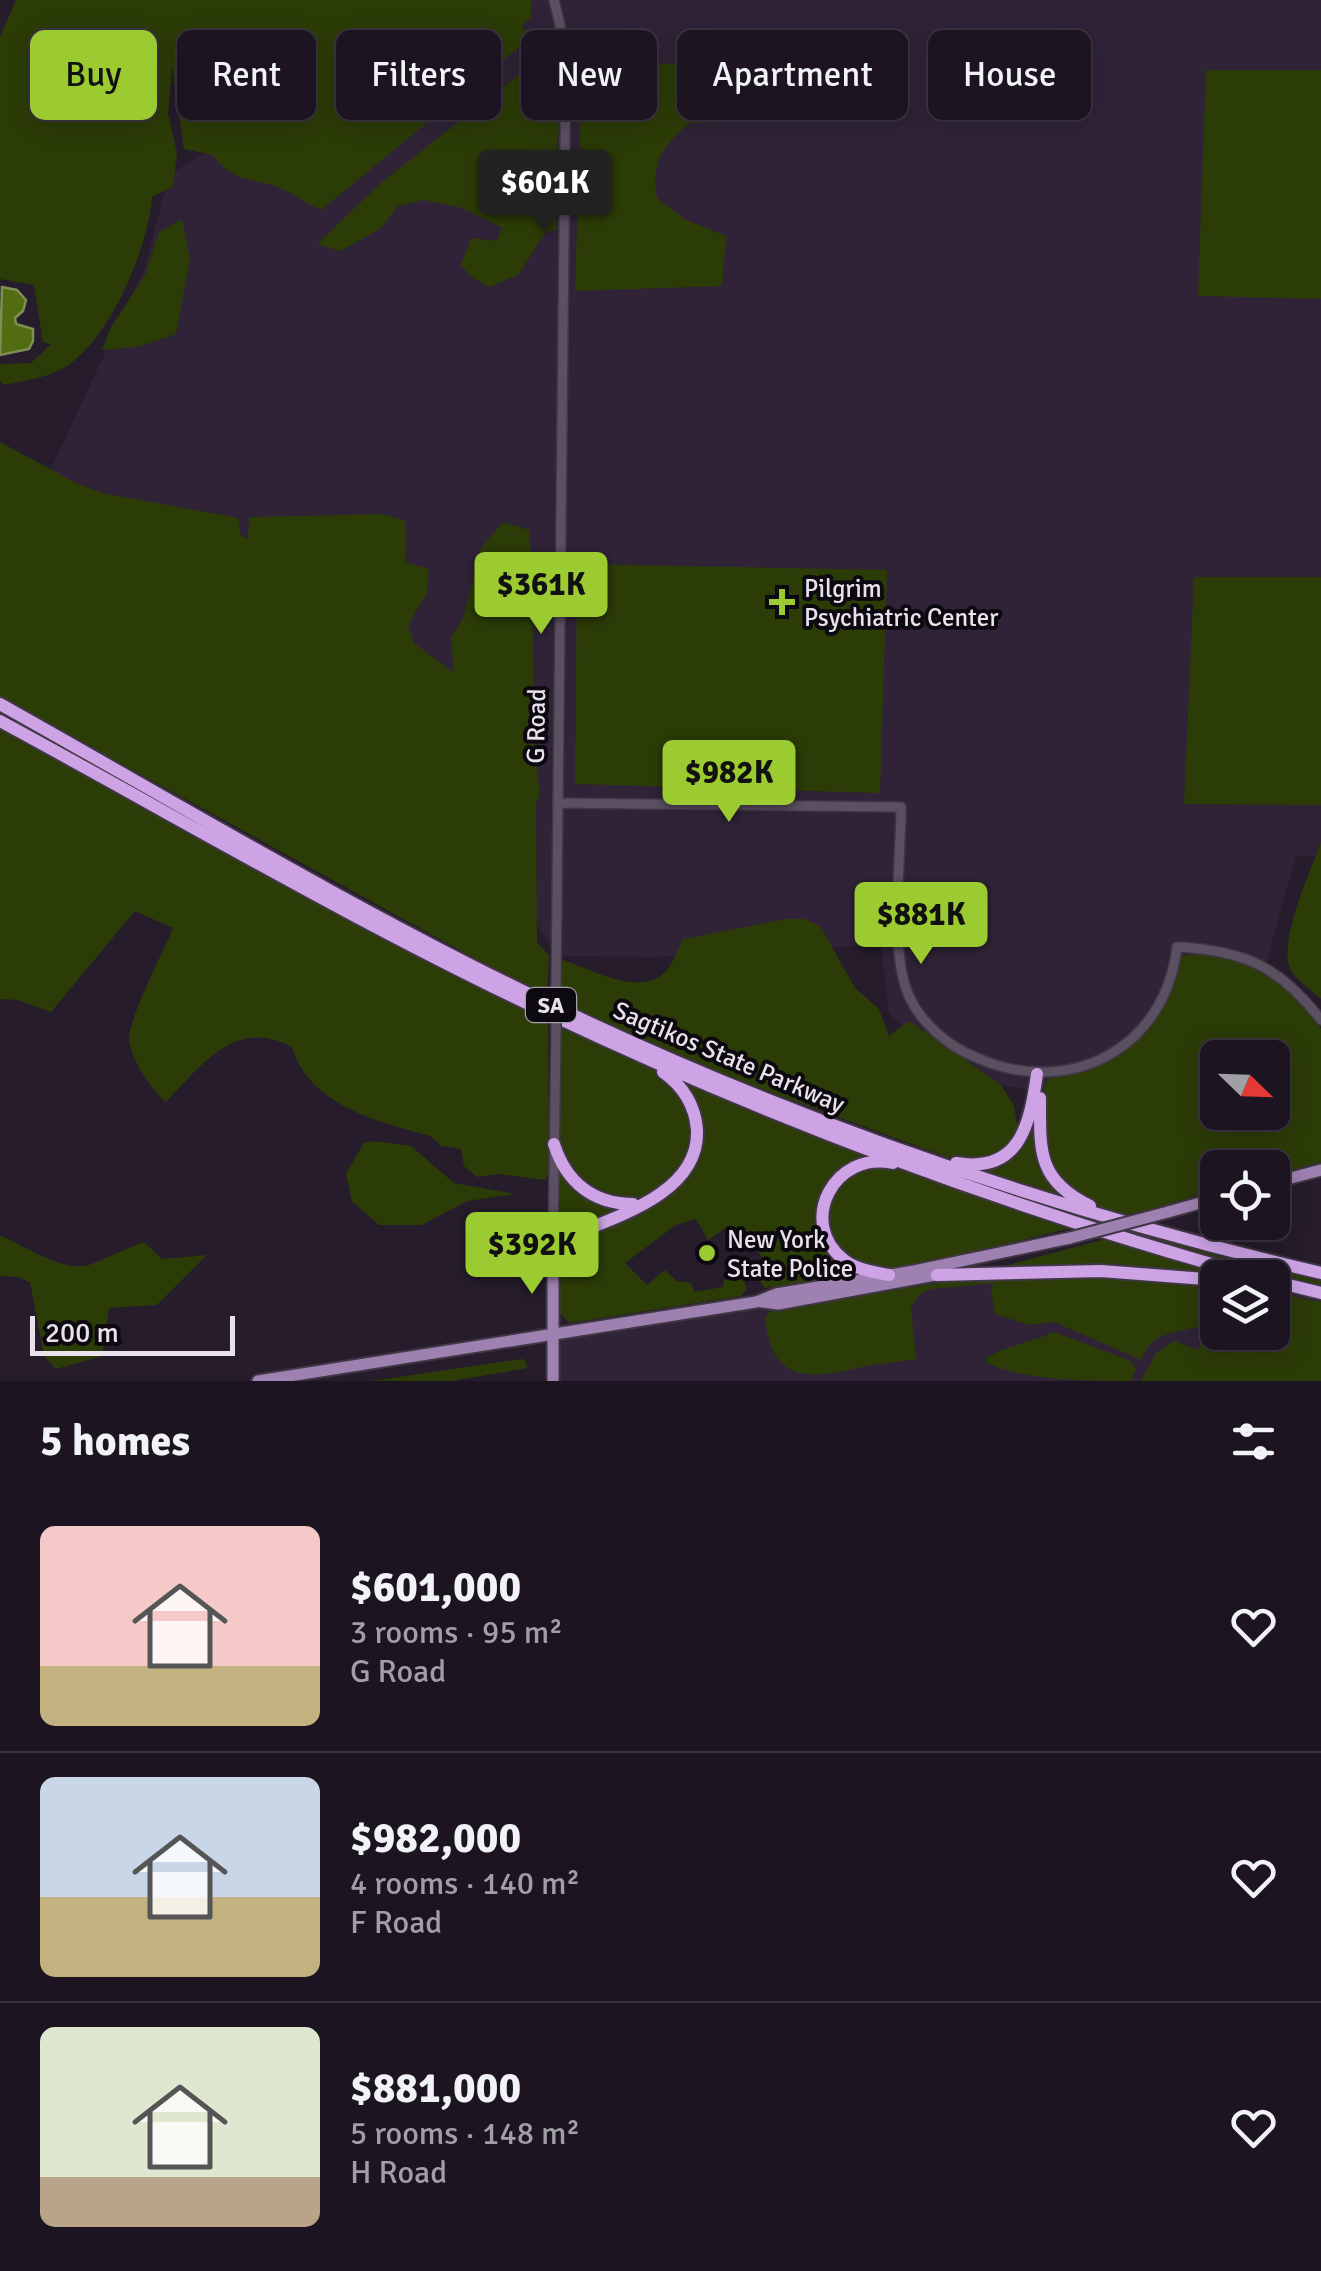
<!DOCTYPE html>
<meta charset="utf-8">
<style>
body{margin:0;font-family:Signika,sans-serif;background:#29222e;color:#f1f3f6;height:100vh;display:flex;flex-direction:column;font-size:38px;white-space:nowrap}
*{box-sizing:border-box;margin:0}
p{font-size:32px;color:#a09fa5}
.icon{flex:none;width:55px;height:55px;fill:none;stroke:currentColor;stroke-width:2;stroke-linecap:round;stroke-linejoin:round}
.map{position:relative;height:1381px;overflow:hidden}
.drawer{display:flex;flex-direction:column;background:#1c1521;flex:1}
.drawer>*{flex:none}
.banner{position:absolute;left:30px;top:30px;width:1262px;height:90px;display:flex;gap:20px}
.needle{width:65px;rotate:113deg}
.tools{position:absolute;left:1200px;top:1040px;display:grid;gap:20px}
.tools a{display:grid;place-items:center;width:90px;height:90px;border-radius:15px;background:#1c1521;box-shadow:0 5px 25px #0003,0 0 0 2px #3a343f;font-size:50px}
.scale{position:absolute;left:30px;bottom:25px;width:205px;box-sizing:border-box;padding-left:10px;border:5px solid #e9e2ed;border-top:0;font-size:28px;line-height:35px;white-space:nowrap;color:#e9e2ed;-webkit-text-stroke:8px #0d0910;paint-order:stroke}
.price{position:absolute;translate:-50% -85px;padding:0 22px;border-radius:10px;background:#9cca31;color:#111;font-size:32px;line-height:65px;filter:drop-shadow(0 2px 5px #0008)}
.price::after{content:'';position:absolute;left:50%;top:60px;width:30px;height:22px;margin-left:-15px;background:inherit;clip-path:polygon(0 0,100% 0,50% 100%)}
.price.active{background:#222;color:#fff}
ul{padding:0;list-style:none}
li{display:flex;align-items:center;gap:30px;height:250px;padding:0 40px}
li+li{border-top:2px solid #3a343f}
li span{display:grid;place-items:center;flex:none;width:280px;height:200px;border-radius:15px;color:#555}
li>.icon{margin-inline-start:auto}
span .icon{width:120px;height:120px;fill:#fffc;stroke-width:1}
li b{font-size:42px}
h2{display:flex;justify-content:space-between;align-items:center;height:120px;padding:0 40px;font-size:42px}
.pill{padding:0 35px;border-radius:15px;background:#1c1521;box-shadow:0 5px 25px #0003,0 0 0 2px #3a343f;font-size:35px;line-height:90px}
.pill.active{background:#9cca31;color:#111}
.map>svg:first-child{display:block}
.built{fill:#302338}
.green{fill:#2c3c07;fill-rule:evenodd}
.water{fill:#516c11;stroke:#7f8f53;stroke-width:2.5}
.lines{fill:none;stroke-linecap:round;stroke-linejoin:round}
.minor-casing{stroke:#3f3744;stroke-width:12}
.major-casing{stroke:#3f3744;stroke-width:15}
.highway-casing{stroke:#3f3744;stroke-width:16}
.minor{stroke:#5b4f62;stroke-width:9}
.major{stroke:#9f81b1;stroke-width:11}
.highway{stroke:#cda3e6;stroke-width:12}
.minor-bridge-casing{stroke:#3f3744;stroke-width:12;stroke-linecap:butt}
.major-bridge-casing{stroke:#3f3744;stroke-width:15;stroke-linecap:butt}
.minor-bridge{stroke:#5b4f62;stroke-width:9}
.major-bridge{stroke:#9f81b1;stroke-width:11}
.poi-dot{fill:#9cca31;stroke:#0d0910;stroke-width:4}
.labels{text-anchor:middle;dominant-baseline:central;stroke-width:8;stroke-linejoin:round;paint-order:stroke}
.shield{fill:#0d0910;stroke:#a7a1ab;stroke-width:2.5}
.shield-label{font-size:22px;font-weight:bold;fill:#e9e2ed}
.poi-label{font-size:25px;fill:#e9e2ed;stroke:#0d0910;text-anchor:start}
.street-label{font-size:25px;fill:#e9e2ed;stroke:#0d0910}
</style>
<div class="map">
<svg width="1321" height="1381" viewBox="0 0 1321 1381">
<rect width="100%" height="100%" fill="#261c2c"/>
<path class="built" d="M441,0H1321V856H1296L1265,967L1054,1094L987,1083L929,1050L889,1013L881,945L653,957L557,956L480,835L45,482L145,267L169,175Z
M1085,1272L1218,1332H1272L1273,1289L1321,1298V1381H554L553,1336L878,1283Z"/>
<path class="green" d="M16,0H531V18L521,26L527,31L528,40L321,210C306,204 292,192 277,187C249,177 233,183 213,155L184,149L172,66L168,114L177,153L173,187L152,197C148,247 113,332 71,363C51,378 27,380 4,385L0,381V364L31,363L51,344L43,342L34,285L0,279V36Z
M560,56L556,230L546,232L518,275L489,287L470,276L461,265L471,238L497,241L502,228L462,208L424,200L398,206L380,229L340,251L317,244L382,182L535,62Z
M730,62V121L690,123C664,144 650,164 657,198L684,219L726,236L722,286L575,291L582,66Z
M1206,70H1321V299L1198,296Z
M182,219L190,258L176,334L137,347L102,350L111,327L145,275L159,232Z
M0,442L76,483L102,493L238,518L241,536L248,539L249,517L383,514L406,521L405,562L429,569L427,593L408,625L414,643L454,673L451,638L463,618L481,548L503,522L529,530C537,618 528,705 540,793L536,803L537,943L549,955L547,998L0,697Z
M577,564L887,570L880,793L575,784Z
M1194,577H1321V805L1184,804Z
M0,729L527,1008L526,1011L548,1019L549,1174L545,1180L498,1174L477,1177L464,1166L461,1149L441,1146L430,1136C378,1122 309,1105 292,1047C235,1017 202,1065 166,1102C153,1093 130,1057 129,1041C127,1021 164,951 173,928L135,911L51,1012L18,1000L0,999Z
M1321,842V999C1312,991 1299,982 1292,972C1275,947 1311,870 1321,842Z
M787,919H805L821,927L855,988L879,1009L889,1036L909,1021L1001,1085L1014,1106L1019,1137C994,1161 981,1166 947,1157L743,1082L560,1003L561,959C590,969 639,997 664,973C673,965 678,949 683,939Z
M1206,952L1243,961L1279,980L1307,1007L1321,1029V1162L1273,1175L1272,1168H1218L1217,1189C1197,1195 1140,1215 1122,1214C1082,1210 1043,1175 1043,1135C1043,1121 1038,1094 1047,1082C1055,1072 1077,1069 1089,1065C1129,1052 1159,1025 1174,985C1178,976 1178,965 1182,956ZM1218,1058H1272V1112H1218Z
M560,1023C576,1031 591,1042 607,1049C630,1061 665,1069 680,1092C725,1161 630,1242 574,1173C570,1168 562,1161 560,1155C553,1136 559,1049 560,1023Z
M679,1079L878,1156C831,1166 826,1181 818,1225L866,1274L765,1288L758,1279L757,1270L766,1263L756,1249L738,1238L731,1239L724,1229L708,1240L696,1219L676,1225L625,1263L647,1285L665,1270L677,1281L691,1283L694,1292L723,1287L724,1280L742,1276L747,1289L741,1296L570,1323L558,1312L561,1244L673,1190L699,1145Z
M1036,1105C1035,1151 1034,1169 1069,1201L967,1169C1004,1151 1030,1150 1036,1105Z
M373,1141L411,1146L454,1183L516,1194L467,1201L422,1225H379L352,1201L346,1173L364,1143Z
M868,1165L891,1166L1234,1275L1223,1278L989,1270L1105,1239L1075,1227L903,1269L859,1264L841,1252L829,1234L826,1213L832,1191L846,1175Z
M558,1167L619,1209L557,1236Z
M1138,1232L1321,1278V1289L1215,1261L1133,1235Z
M0,1235C23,1245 57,1269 84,1266C91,1266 131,1246 144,1242L162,1259L207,1255L157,1305L109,1308L102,1356L56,1369L44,1356L30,1282L17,1277L0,1276Z
M1071,1274L1217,1284L1218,1332H1272L1273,1293L1321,1302V1381H1141L1156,1353L1173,1341L1199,1350L1202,1326C1177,1332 1150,1332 1141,1360L1055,1322L1029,1325L995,1314L991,1290L994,1283L931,1289L920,1294L911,1307L916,1359C898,1362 880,1363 862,1367C804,1381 771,1381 765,1316L773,1309L951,1281Z
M1054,1332L1131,1361L1136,1369L1131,1381C1090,1381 1012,1381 984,1360C1005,1345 1031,1343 1054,1332Z
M521,1359L525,1360L527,1368L452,1381H372Z"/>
<path class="water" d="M2,287L17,290L26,300L23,311L15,318L16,324L33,329V341L29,349L0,355Z"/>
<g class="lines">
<g class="minor-casing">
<path id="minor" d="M554,0L566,50L556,989
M558,803L901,807C901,857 889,953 909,996C921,1023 948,1046 975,1057C1068,1099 1165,1050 1177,947C1244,950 1280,967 1321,1020
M553,1243L556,1035"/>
</g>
<g class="major-casing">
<path id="major" d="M1272,1183L1321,1170
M1168,1212L1218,1198
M762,1302L778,1304L946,1273
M258,1381L756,1302L776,1294L914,1271L1070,1238
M553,1381V1243"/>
</g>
<g class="highway-casing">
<path id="highway" d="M0,704C178,804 353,909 537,998C787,1119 1051,1210 1321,1273
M0,721C179,818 355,922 539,1009C770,1119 1014,1210 1261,1278
M1040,1098C1040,1151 1037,1180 1090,1206
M554,1144C566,1182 593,1204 633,1204
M956,1163C1020,1174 1030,1124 1037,1074
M553,1243C603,1220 700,1198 697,1130C695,1104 683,1086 663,1072
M889,1275C874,1272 857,1270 844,1260C796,1222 835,1150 893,1163
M937,1275L1101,1271L1218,1280
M1272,1281L1321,1293"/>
</g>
<use href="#minor" class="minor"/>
<use href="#major" class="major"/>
<use href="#highway" class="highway"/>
<g class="minor-bridge-casing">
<path id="minor-bridge" d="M556,1035V989"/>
</g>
<g class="major-bridge-casing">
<path id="major-bridge" d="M1070,1238L1168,1212"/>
</g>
<use href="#minor-bridge" class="minor-bridge"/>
<use href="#major-bridge" class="major-bridge"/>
</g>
<g class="poi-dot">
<path d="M777 587h10v10h10v10h-10v10h-10v-10h-10v-10h10z"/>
<circle cx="707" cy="1253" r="10"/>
</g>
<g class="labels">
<rect class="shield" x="526" y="988" width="50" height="34" rx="8"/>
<g class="shield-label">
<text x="551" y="1005">SA</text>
</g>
<g class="poi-label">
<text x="804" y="588">Pilgrim<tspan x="804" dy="29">Psychiatric Center</tspan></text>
<text x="727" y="1239">New York<tspan x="727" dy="29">State Police</tspan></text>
</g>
<g class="street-label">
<text transform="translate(536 726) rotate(-89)">G Road</text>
<text transform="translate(729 1057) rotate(23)">Sagtikos State Parkway</text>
</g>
</g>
</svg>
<div class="tools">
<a><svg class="needle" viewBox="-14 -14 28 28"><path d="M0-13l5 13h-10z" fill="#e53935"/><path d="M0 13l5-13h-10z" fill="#a09fa5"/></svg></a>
<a><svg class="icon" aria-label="locate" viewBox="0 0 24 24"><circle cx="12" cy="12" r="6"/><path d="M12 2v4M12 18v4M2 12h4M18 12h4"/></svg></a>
<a><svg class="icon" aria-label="layers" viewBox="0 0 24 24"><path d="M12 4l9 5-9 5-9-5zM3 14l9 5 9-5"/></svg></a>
</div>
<div class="scale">200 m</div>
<b class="price active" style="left:545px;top:235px">$601K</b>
<b class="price" style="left:541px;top:637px">$361K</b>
<b class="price" style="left:729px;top:825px">$982K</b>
<b class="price" style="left:921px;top:967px">$881K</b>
<b class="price" style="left:532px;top:1297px">$392K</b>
<div class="banner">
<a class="pill active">Buy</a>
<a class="pill">Rent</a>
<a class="pill">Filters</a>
<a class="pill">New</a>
<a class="pill">Apartment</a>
<a class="pill">House</a>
</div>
</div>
<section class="drawer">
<h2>5 homes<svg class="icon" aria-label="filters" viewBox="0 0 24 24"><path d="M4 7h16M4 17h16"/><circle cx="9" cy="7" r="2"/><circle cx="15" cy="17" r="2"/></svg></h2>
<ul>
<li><span style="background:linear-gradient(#f6c9c9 70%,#c2b280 0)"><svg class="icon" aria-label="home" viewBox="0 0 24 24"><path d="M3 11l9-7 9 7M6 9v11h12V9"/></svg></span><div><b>$601,000</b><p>3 rooms · 95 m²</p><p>G Road</p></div><svg class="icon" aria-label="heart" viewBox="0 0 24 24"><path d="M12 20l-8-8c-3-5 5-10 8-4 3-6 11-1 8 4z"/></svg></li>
<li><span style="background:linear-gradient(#c9d6e8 60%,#c2b280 0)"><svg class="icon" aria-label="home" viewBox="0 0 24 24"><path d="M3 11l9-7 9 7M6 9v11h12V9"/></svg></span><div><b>$982,000</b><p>4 rooms · 140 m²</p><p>F Road</p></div><svg class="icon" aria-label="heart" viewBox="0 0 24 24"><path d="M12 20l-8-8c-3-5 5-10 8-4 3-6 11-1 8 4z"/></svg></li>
<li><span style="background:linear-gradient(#dfe7d0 75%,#b9a48a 0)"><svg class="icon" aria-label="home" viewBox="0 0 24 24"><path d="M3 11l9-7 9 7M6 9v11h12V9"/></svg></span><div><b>$881,000</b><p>5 rooms · 148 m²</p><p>H Road</p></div><svg class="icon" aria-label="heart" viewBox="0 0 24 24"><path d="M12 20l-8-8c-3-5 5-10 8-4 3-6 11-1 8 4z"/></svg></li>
</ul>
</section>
